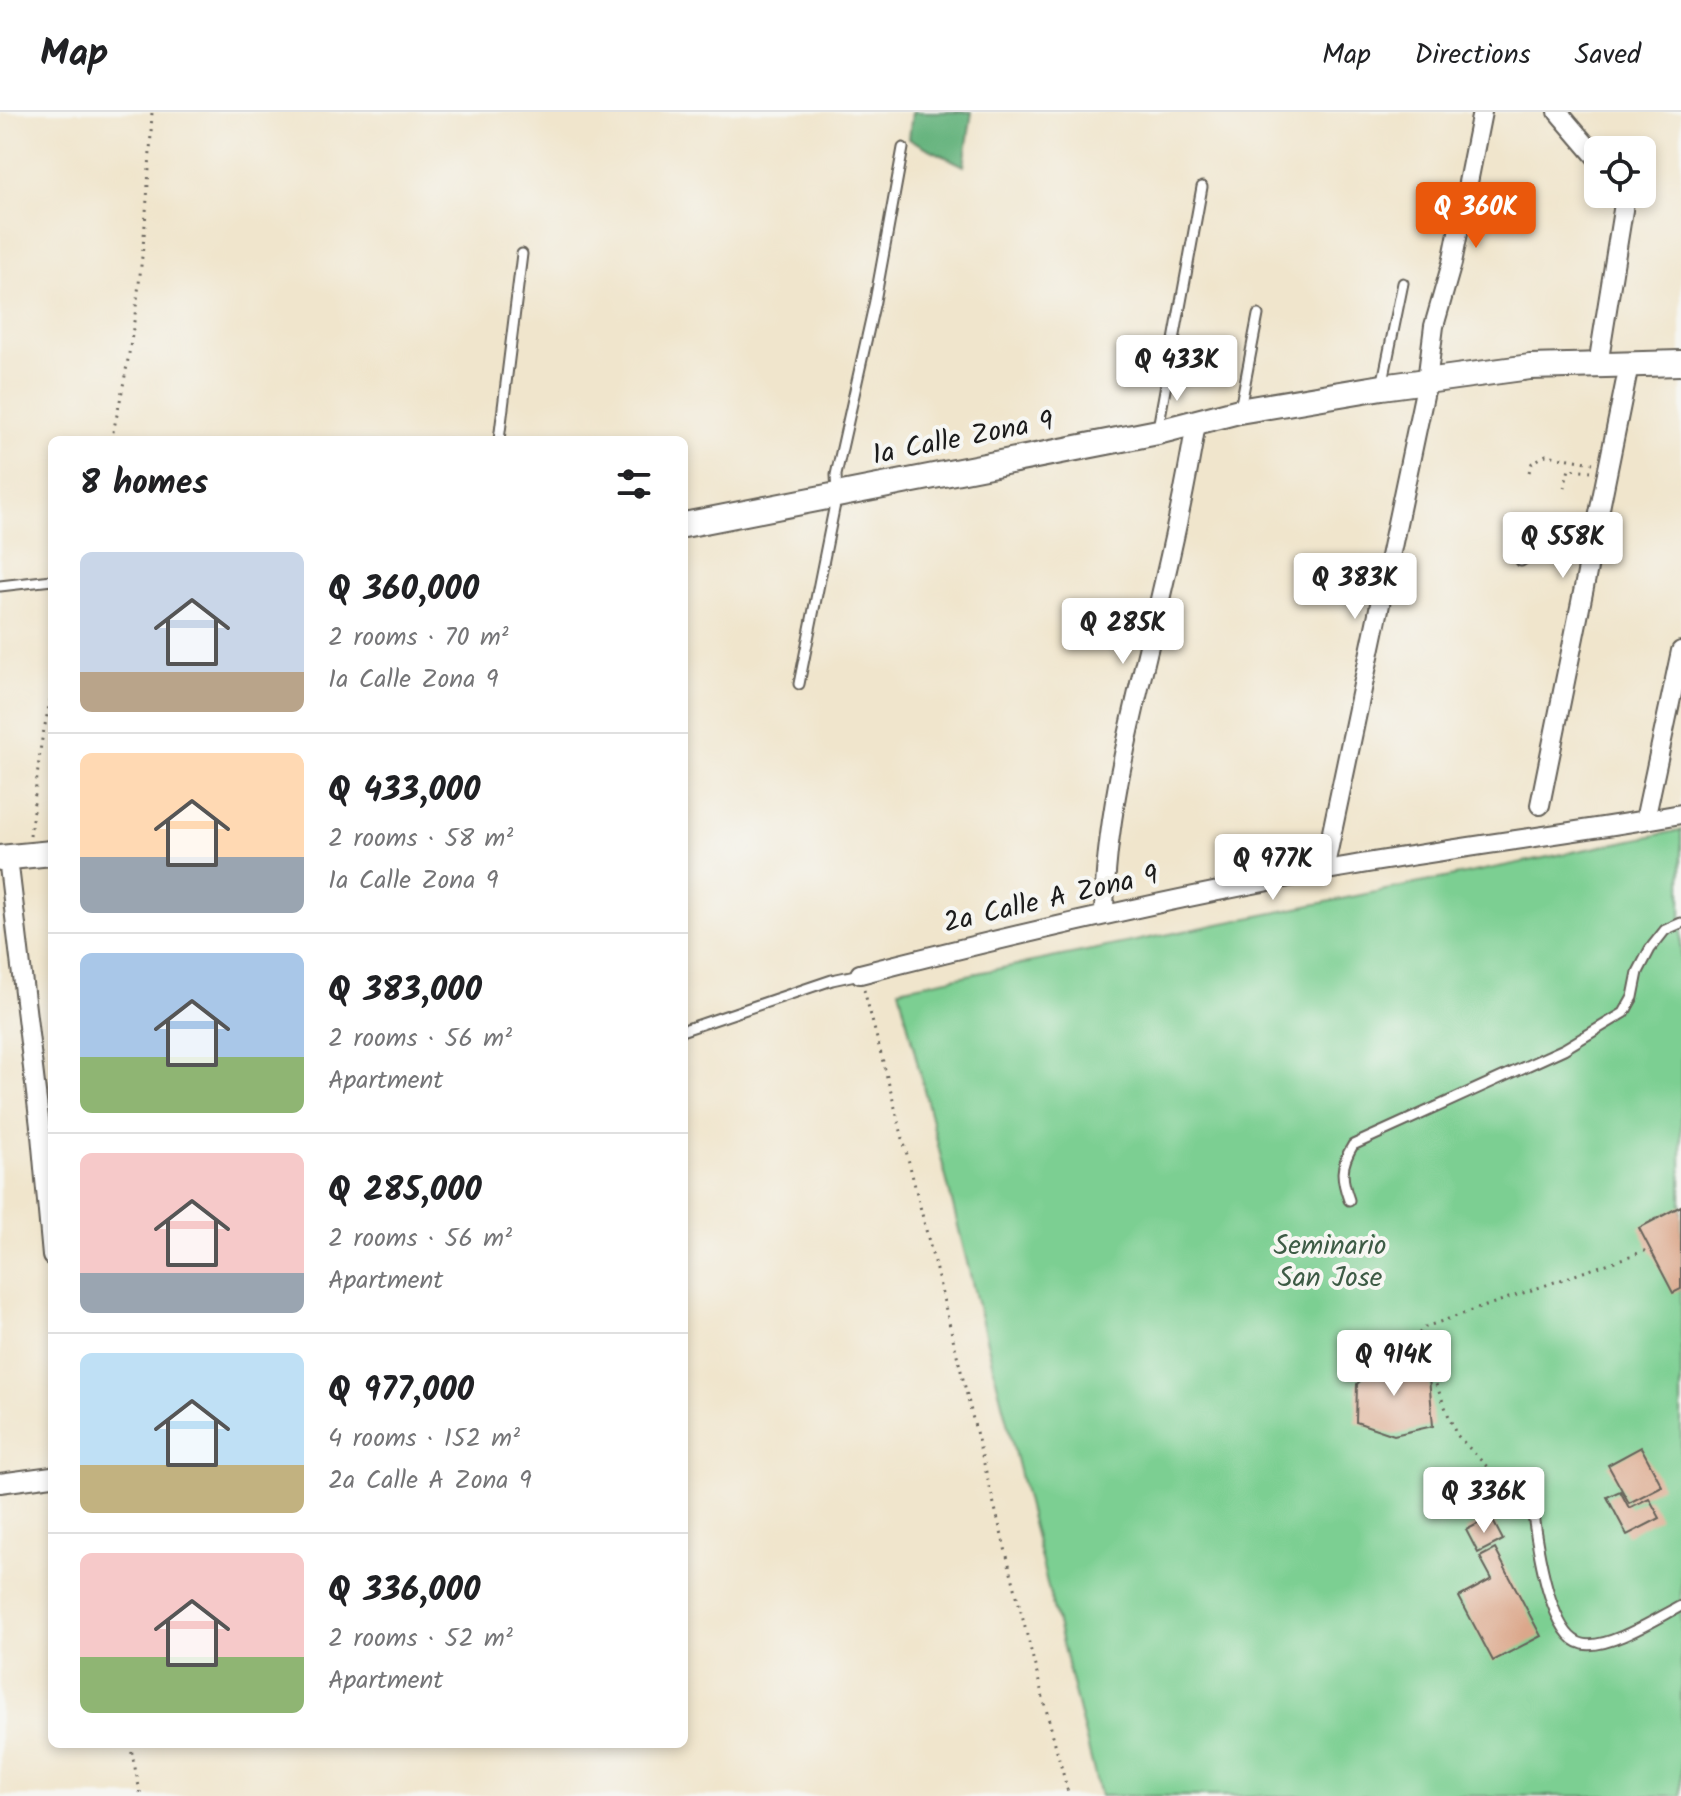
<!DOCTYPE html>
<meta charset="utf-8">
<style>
body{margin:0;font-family:Kalam,sans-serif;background:#f2f2f2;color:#202124;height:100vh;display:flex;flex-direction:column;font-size:30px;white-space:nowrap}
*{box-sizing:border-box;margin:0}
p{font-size:26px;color:#757577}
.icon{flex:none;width:44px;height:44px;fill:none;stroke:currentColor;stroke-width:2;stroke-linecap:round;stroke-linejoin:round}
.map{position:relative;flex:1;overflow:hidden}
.drawer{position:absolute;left:48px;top:324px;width:640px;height:1312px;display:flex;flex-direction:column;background:#fff;border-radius:12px;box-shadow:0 4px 12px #0003}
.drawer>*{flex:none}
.fabs{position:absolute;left:1584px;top:24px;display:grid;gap:16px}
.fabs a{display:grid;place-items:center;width:72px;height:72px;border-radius:12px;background:#fff;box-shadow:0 4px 12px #0003;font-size:40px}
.price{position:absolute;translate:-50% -68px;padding:0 18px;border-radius:8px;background:#fff;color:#222;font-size:26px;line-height:52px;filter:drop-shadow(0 2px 4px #0008)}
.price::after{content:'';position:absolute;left:50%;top:48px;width:24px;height:18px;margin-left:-12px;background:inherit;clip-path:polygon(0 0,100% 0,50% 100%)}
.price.current{background:#ea580c;color:#fff}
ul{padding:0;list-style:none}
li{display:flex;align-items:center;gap:24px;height:200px;padding:0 32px}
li+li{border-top:2px solid #e0e0e0}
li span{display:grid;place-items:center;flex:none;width:224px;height:160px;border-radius:12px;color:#555}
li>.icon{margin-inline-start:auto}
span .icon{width:96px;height:96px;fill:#fffc;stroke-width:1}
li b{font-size:34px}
h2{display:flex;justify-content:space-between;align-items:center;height:96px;padding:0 32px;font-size:34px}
header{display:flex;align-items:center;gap:48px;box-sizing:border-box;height:112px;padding:0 40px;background:#fff;border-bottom:2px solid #e0e0e0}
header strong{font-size:38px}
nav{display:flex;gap:44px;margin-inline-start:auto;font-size:28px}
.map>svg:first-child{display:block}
.green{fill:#7bcf92;stroke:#4c7657;stroke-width:2}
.forest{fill:#64b27c;stroke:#40674c;stroke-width:2}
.building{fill:#dba78b}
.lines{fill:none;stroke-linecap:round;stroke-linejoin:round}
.service-casing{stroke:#66625a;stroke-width:13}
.minor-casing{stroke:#66625a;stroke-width:22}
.tertiary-casing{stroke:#66625a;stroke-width:28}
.path{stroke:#66625a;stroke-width:3;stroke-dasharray:2 6;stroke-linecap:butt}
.service{stroke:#fff;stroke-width:9}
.minor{stroke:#fff;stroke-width:18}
.tertiary{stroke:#fff;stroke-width:24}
.labels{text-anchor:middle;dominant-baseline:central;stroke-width:8;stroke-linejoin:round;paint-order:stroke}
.street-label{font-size:28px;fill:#1c1c1c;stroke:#f6f6f2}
.park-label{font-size:28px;fill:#3d5b45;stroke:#f6f6f2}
</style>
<header>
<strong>Map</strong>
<nav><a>Map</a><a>Directions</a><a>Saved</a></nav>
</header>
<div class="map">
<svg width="1681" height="1684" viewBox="0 0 1681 1684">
<rect width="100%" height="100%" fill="#f6f6f2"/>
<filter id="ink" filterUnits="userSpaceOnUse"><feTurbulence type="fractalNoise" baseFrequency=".0125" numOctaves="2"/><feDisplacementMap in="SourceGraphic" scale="16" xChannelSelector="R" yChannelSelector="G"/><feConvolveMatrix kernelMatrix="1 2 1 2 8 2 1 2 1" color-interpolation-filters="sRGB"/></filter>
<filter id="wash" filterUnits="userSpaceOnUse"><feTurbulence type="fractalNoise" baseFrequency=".006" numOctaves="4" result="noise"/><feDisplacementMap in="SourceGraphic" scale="32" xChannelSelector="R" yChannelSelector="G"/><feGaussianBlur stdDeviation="1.8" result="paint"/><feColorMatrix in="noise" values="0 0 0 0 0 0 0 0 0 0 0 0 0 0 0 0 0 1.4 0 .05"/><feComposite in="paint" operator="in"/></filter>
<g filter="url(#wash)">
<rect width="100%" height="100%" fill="#f0e5cc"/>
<path class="green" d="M1681,718V1684H1100L899,877Z"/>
<path class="forest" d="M912,0H972L964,54L909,27Z"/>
<g id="blocks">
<path class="building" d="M1681,1094V1177L1673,1181L1639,1116Z
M1387,1242L1429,1265L1433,1314L1394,1323L1356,1310L1357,1272Z
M1641,1335L1662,1374L1629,1391L1608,1353Z
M1620,1379L1629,1396L1649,1386L1660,1406L1627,1423L1607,1385Z
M1491,1405L1503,1428L1478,1441L1466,1418Z
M1495,1437L1541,1524L1493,1549L1459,1485L1492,1467L1480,1445Z"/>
</g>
</g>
<g filter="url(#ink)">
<use href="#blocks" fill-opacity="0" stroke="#66625a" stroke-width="2"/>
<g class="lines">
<g class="service-casing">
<path id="service" d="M1382,274L1403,171
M1240,297L1258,203
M1158,316L1202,75
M499,328L522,142
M1521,449C1541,434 1570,439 1591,424
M0,474L52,468
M799,572L837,382L836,363L875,189L903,36
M684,918L832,868L860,862
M1349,1088C1341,1066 1340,1054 1353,1033L1564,937L1624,901L1633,885L1638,860L1650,837L1665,818L1681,811
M1533,1403C1537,1431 1550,1525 1583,1532C1608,1538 1659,1505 1681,1494"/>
</g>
<g class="minor-casing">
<path id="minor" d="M1558,0L1598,47
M1598,253L1623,98L1624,82
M1540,693L1629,253
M1645,708L1681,539
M8,746L41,1023L52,1144
M1324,758L1427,269L1434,214L1452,151L1482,0
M1104,803C1105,714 1127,625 1148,538C1166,463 1184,387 1196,311
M860,862C1013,823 1166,787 1322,759C1441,737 1562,723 1681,702
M0,1371L52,1364"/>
</g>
<g class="tertiary-casing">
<path id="tertiary" d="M684,413L1158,320L1239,299L1382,275L1530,255L1681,251
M0,746L52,741"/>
</g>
<path class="path" d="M111,328C138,220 147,111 152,0
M1529,360L1532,351L1546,343L1593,351
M1564,376L1569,357L1591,359
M30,724L41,632L52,580
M864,878C936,1146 997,1416 1069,1684
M1525,1395L1456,1322L1419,1230L1420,1220L1425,1215L1647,1138
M130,1632L141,1684"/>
<use href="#service" class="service"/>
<use href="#minor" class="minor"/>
<use href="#tertiary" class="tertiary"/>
</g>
</g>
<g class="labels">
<g class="street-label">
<text transform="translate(963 327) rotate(-11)">1a Calle Zona 9</text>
<text transform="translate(1051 788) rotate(-13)">2a Calle A Zona 9</text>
</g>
<g class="park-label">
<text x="1330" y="1134">Seminario<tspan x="1330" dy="32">San Jose</tspan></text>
</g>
</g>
</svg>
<div class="fabs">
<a><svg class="icon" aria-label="locate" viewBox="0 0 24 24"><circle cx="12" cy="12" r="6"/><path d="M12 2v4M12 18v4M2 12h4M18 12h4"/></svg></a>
</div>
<b class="price current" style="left:1476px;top:138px">Q 360K</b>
<b class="price" style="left:1177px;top:291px">Q 433K</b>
<b class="price" style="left:1563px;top:468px">Q 558K</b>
<b class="price" style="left:1355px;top:509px">Q 383K</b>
<b class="price" style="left:1123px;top:554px">Q 285K</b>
<b class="price" style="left:1273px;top:790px">Q 977K</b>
<b class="price" style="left:1394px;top:1286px">Q 914K</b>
<b class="price" style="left:1484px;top:1423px">Q 336K</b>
<section class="drawer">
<h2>8 homes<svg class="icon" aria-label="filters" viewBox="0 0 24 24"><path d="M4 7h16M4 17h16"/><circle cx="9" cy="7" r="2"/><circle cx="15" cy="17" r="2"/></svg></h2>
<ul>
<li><span style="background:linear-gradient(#c9d6e8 75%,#b9a48a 0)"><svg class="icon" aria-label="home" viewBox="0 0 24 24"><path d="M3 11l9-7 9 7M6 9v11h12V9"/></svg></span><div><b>Q 360,000</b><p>2 rooms · 70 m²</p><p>1a Calle Zona 9</p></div></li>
<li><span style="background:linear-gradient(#ffd9b3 65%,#9aa5b1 0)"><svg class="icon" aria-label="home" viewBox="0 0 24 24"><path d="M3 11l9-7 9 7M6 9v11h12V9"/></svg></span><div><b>Q 433,000</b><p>2 rooms · 58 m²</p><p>1a Calle Zona 9</p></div></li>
<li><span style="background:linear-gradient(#a9c7e8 65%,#8fb573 0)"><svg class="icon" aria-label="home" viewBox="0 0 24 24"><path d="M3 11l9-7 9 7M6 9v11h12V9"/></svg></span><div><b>Q 383,000</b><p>2 rooms · 56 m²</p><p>Apartment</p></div></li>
<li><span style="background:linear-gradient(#f6c9c9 75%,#9aa5b1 0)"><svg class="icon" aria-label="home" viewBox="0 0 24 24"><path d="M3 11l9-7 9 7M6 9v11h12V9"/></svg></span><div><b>Q 285,000</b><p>2 rooms · 56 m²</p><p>Apartment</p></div></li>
<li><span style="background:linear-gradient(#bfe0f5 70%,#c2b280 0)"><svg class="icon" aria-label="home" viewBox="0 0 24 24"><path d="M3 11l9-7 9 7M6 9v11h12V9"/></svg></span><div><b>Q 977,000</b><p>4 rooms · 152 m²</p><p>2a Calle A Zona 9</p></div></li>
<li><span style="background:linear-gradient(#f6c9c9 65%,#8fb573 0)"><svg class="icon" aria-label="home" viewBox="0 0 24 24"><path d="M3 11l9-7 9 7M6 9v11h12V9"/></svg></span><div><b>Q 336,000</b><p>2 rooms · 52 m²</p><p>Apartment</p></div></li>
</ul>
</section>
</div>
